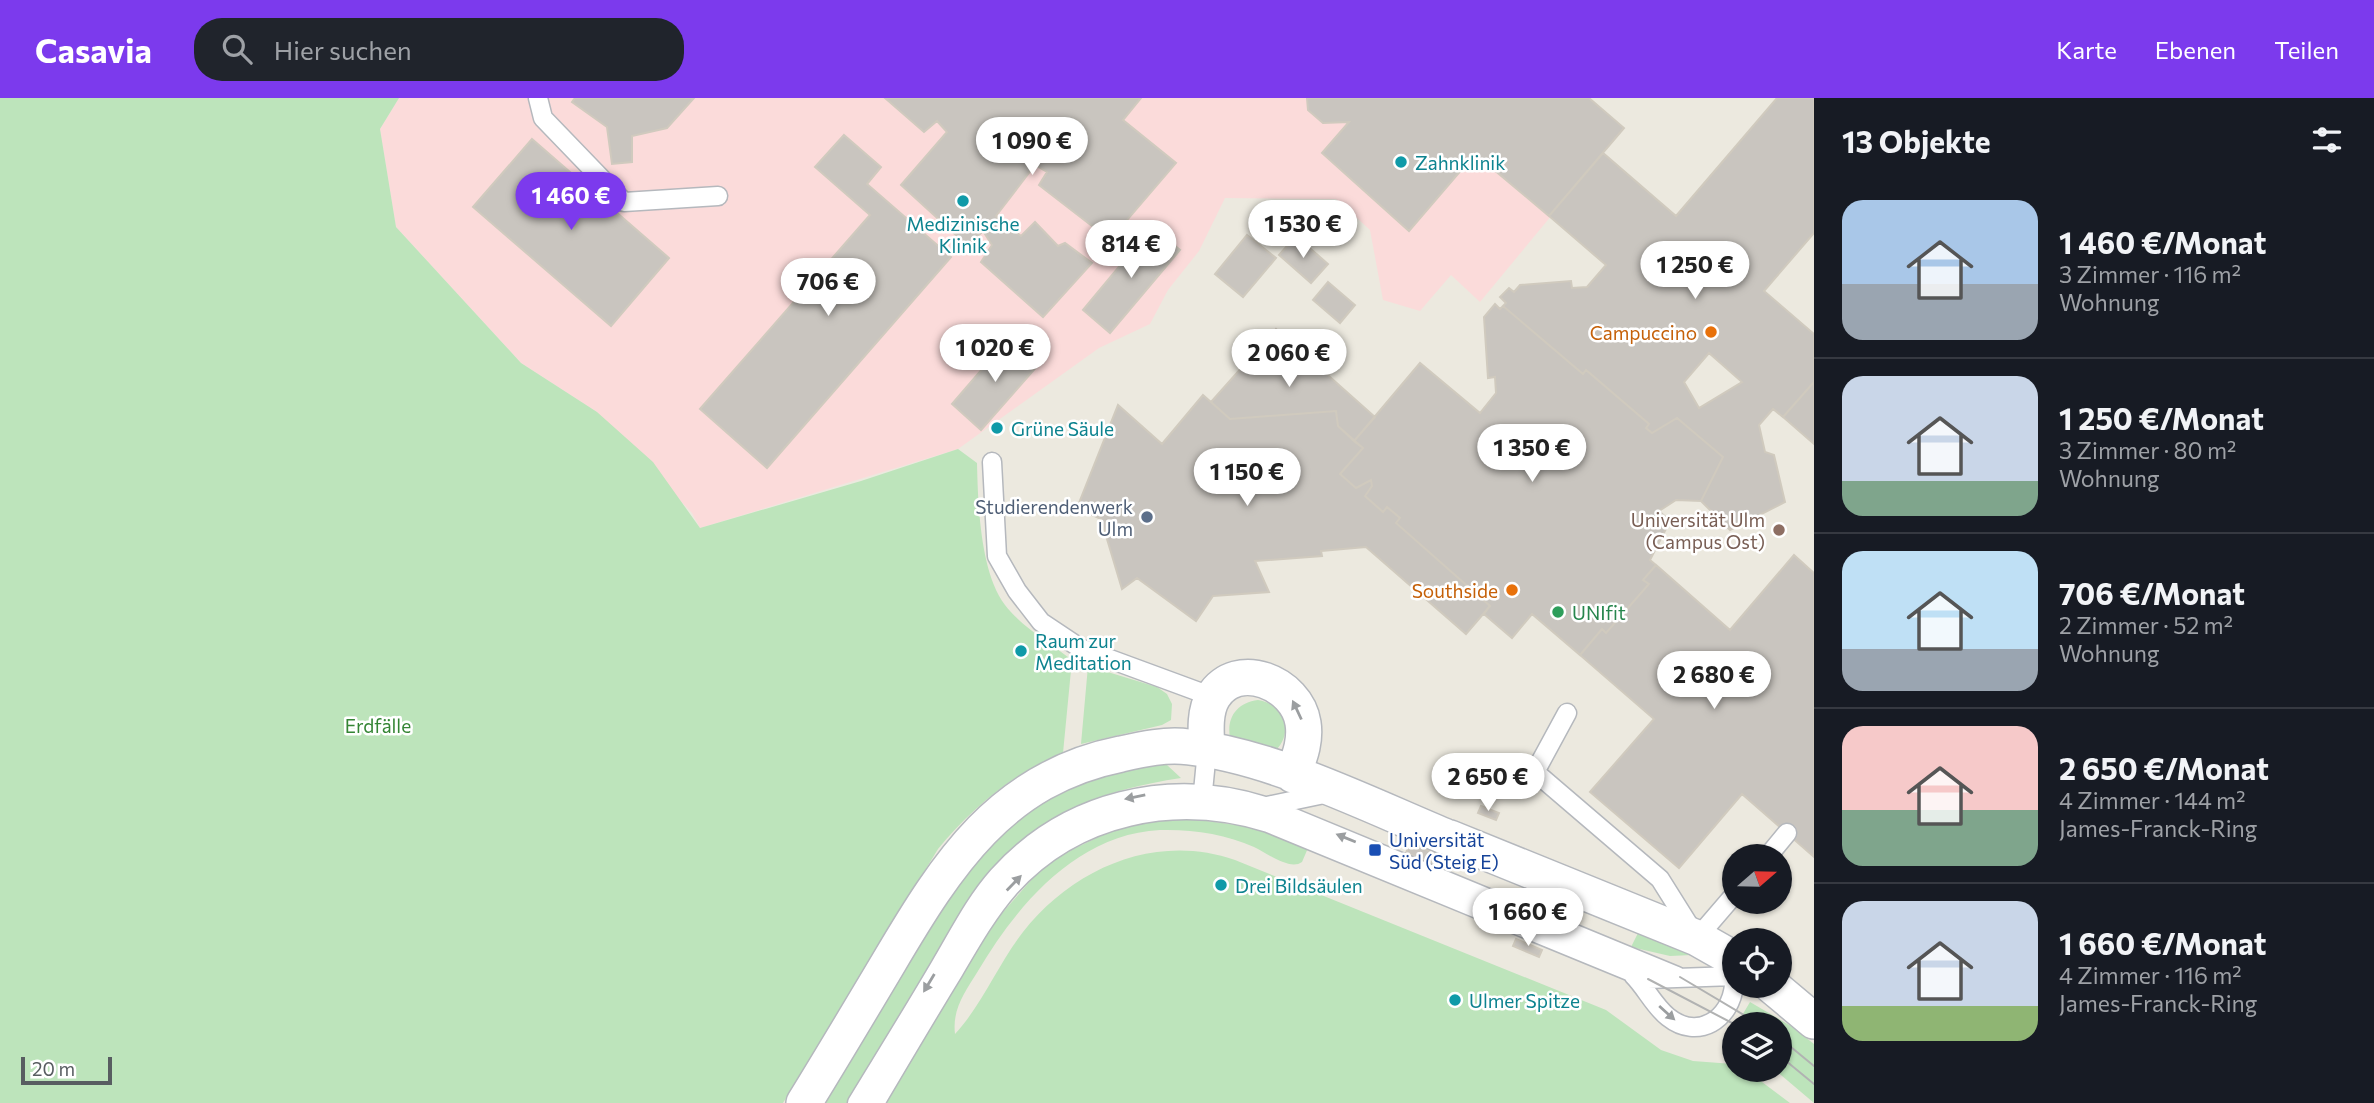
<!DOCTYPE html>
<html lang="de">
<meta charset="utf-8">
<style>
body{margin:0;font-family:Commissioner,sans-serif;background:#20242c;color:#f1f3f6;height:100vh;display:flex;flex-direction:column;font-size:26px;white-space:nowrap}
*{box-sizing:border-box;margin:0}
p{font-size:23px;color:#9ea1a6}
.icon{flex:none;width:38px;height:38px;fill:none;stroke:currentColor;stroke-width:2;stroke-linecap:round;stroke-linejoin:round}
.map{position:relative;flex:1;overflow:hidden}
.details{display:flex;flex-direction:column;background:#171b24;width:560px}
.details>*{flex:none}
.needle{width:46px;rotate:70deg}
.tools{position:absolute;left:1722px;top:746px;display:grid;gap:14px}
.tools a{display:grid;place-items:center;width:70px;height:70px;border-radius:50%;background:#171b24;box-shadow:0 2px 5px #0004;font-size:35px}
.scale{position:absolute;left:21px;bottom:18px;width:91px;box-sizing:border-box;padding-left:7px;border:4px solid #585d61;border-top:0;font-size:19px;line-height:24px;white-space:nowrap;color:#585d61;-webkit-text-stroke:5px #fff;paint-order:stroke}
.price{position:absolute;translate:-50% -60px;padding:0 16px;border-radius:24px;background:#fff;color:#222;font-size:23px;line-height:46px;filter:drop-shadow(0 2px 4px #0008)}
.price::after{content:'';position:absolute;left:50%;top:42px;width:21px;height:16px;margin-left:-10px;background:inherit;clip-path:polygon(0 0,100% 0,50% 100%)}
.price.selected{background:#7c3aed;color:#fff}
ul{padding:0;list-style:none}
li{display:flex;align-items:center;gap:21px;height:175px;padding:0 28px}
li+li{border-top:2px solid #363941}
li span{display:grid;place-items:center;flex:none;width:196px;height:140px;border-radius:21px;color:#555}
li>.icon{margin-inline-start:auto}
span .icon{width:84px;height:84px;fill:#fffc;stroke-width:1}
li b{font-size:30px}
h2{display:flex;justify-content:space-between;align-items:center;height:84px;padding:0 28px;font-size:30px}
header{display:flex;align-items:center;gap:42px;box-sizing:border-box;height:98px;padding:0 35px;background:#7c3aed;color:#fff}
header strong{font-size:33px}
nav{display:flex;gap:38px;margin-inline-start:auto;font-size:24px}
.search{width:490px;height:63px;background:#20242c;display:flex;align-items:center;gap:18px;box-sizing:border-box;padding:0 24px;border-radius:28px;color:#9ea1a6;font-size:26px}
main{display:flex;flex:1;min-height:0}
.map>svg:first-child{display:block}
.medical{fill:#fbdbda}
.green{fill:#bde4bb}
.building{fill:#c9c5bf;stroke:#d0cabe;stroke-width:2;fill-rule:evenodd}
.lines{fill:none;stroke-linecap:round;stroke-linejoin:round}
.lane-casing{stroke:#b5b8bd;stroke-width:21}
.street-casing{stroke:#b5b8bd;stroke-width:38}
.lane{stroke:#fff;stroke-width:18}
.street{stroke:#fff;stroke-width:35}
.tram{stroke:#b1b2b2;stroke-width:2}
.oneway{fill:#9b9ea0}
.culture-dot{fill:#0f9aa8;stroke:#fff;stroke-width:2.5}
.food-dot{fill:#e8710a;stroke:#fff;stroke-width:2.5}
.service-dot{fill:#5c6f8a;stroke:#fff;stroke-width:2.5}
.education-dot{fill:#8d6e63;stroke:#fff;stroke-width:2.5}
.leisure-dot{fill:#2e9e5b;stroke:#fff;stroke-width:2.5}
.transit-dot{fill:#1a4fb4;stroke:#fff;stroke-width:2.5}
.labels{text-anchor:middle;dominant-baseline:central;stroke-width:5;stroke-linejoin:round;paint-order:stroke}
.culture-label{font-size:19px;fill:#0d838f;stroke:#fff;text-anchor:start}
.food-label{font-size:19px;fill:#c56008;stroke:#fff;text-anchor:end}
.service-label{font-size:19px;fill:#4e5e75;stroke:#fff;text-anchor:end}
.education-label{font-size:19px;fill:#785e54;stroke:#fff;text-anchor:end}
.leisure-label{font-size:19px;fill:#27864d;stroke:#fff;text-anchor:start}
.park-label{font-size:19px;fill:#348534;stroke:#fff}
.transit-label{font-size:19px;fill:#164399;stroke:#fff;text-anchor:start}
</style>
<header>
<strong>Casavia</strong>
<div class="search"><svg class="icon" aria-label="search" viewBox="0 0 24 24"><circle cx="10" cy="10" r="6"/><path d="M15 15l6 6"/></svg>Hier suchen</div>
<nav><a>Karte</a><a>Ebenen</a><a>Teilen</a></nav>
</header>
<main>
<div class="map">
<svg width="1814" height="1005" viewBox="0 0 1814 1005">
<rect width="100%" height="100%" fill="#ece9df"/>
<path class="medical" d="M399,0H1589L1624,30L1480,204L1451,177L1420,213L1383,202L1370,132L1336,101L1225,100L1199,153L1168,192L1150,226L1099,250L958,351L700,430L692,415L597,314L521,265L396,129L380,31Z"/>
<path class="green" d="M0,0H399L380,31L396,129L521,265L597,314L653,364L700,430L861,383L958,351L977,365C978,406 980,474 1005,507C1022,529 1050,545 1072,562L1063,655C1013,675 972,710 938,751L783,1005H0Z
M1088,568L1157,589L1167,596L1172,606L1171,622L1162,627L1081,646Z
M1258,602C1287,607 1295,637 1272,656L1231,644C1225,622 1235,605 1258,602Z
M1158,664L1167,667L1181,680C1043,701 1001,749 932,863C903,910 875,958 847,1005H823L968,768L1016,719L1076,684Z
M1184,720L1252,729L1308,750L1302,764C1290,773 1267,755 1254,749C1226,736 1191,731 1160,732C1077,736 1017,807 978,873C965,894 952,911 955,936C982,907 998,866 1023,834C1073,770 1156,734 1235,762L1606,912L1661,952L1693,963L1733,966L1734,971L1746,972L1790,1005H884L996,822L1039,773L1061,757L1113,732L1138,725Z
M1638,835L1691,855L1692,857L1670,858L1631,849Z
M1750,904L1791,928L1814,946V1005L1774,971H1780V926H1737Z"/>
<path class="building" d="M575,0H694L667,30L632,38V64L612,66L607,29L572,4Z
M885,0H1141L1123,22L1176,65L1110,142L1039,87L1047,74L1035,67L996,118L1021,138L1035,124L1058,148L1065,145L1092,165L1043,219L981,164L992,147L983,133L968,148L901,87L947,34L937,23L924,34Z
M1307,0H1589L1624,30L1549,118L1475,56L1409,133L1322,55L1349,24L1323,25L1308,12Z
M1777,0H1814V135L1764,193L1814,236V284L1783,319L1773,311L1759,327L1765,354L1774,357L1785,404L1730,432L1701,403L1723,359L1677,320L1652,335L1646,330L1649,326L1586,272L1583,276L1503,208L1506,205L1500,199L1509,190L1514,194L1520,187L1571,183L1572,190L1587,189L1606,167L1549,118L1603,55L1676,118ZM1709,255L1742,284L1699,310L1684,284Z
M844,37L881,69L867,86L951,159L767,370L700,311L870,117L815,69Z
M532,41L669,160L611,228L473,109Z
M1152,129L1180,152L1110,235L1083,212Z
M1247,137L1276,160L1243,199L1215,176Z
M1296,138L1328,166L1311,185L1279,157Z
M1328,184L1355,207L1340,225L1313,202Z
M1495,206L1500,211L1503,208L1583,276L1586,272L1592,277L1649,326L1646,330L1652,335L1677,320L1723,359L1701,403L1676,402L1659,413L1670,423L1650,462L1656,467L1643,482L1649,486L1606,535L1602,531L1580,557L1532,516L1512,540L1484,516L1490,508L1396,425L1400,420L1387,409L1383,414L1365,398L1372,388L1371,382L1356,390L1340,376L1363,350L1354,343L1420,265L1480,315L1496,295L1495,279L1488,280L1484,219Z
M1276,231L1375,319L1354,343L1338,328L1336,313L1230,321L1211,304Z
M1009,240L1039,266L981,332L952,306Z
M1814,284V346L1783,319Z
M1203,297L1230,321L1336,313L1338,328L1363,350L1340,376L1356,390L1371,382L1372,388L1365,398L1383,414L1387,409L1400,420L1396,425L1490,508L1466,536L1366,449L1321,453L1322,458L1255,463L1269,494L1213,498L1196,523L1137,480L1122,491L1101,421L1077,410L1118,307L1162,346Z
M1794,457L1814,475V759L1742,696L1679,770L1590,694L1654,621L1580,557L1602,531L1606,535L1649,486L1643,482L1656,467L1730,532Z
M1481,708L1499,715L1496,722L1478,715Z
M1410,745L1435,755L1431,765L1406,755Z
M1550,803L1569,810L1565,820L1547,812Z
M1516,841L1542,852L1539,859L1513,848Z"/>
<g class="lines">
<g class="lane-casing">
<path id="lane" d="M538,0L543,20L624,104L718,98
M992,364L997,458L1017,493L1041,524L1080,550L1213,599
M1567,615L1535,674L1660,781L1697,840L1734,797
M1202,704L1207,652
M1267,708L1329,695
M1768,758L1787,735
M1633,877C1646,890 1654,908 1668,919C1698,943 1731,921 1734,887
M857,1005C885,959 913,914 940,868C958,838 974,805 998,778C1066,702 1169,678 1265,708L1677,878
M875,1005C901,961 927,917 954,873C971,844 988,814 1010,789C1076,716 1176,696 1268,725L1648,881L1734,878"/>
</g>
<g class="street-casing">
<path id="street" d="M1207,652C1206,635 1204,614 1213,599C1237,560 1297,585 1303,625C1306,644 1299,660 1293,677
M1450,740L1697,840L1734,861
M1771,887L1814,923
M804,1005C833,958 861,911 889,864C947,766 1001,680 1121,656C1143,651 1166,646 1189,649C1271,658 1367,706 1444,738"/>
</g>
<use href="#lane" class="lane"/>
<use href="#street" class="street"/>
<path class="tram" d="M1680,879L1759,926
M1648,881L1734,926
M1780,940L1814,968
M1780,958L1814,986"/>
</g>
<defs><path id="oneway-solid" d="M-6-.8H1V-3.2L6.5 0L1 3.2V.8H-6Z" transform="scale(1.75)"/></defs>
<g class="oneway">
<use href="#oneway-solid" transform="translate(1297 612) rotate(-115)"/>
<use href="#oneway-solid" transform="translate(1135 699) rotate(168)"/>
<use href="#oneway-solid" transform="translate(1346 740) rotate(-158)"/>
<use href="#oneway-solid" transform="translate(1014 785) rotate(-46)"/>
<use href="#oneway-solid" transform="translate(929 885) rotate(121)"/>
<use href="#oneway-solid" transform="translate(1667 915) rotate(42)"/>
</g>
<g class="culture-dot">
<circle cx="1401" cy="64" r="7"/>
<circle cx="963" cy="103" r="7"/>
<circle cx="997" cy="330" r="7"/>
<circle cx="1021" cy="553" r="7"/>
<circle cx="1221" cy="787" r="7"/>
<circle cx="1455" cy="902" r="7"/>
</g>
<g class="food-dot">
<circle cx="1711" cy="234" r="7"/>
<circle cx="1512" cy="492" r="7"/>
</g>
<circle class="service-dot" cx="1147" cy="419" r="7"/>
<circle class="education-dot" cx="1779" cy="432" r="7"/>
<circle class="leisure-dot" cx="1558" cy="514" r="7"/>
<rect class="transit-dot" x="1368" y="745" width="14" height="14" rx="3.5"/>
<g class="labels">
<g class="culture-label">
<text x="1415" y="64">Zahnklinik</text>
<text x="963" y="125" text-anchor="middle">Medizinische<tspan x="963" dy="22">Klinik</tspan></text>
<text x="1011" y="330">Grüne Säule</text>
<text x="1035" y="542">Raum zur<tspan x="1035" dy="22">Meditation</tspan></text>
<text x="1235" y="787">Drei Bildsäulen</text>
<text x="1469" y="902">Ulmer Spitze</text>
</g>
<g class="food-label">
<text x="1697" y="234">Campuccino</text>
<text x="1498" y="492">Southside</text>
</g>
<g class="service-label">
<text x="1133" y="408">Studierendenwerk<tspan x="1133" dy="22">Ulm</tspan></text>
</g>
<g class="education-label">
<text x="1765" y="421">Universität Ulm<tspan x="1765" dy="22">(Campus Ost)</tspan></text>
</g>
<g class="leisure-label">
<text x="1572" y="514">UNIfit</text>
</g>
<g class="park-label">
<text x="378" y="627">Erdfälle</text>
</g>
<g class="transit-label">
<text x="1389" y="741">Universität<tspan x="1389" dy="22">Süd (Steig E)</tspan></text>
</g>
</g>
</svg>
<div class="tools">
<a><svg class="needle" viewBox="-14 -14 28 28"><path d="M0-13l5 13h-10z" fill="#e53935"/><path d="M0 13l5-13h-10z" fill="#9ea1a6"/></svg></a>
<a><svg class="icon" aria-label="locate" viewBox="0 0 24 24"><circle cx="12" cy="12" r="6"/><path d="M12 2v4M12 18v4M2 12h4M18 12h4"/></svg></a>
<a><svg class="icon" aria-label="layers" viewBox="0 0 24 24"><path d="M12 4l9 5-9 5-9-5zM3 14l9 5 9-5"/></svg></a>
</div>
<div class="scale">20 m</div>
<b class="price" style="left:1032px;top:79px">1 090 €</b>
<b class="price selected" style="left:571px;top:134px">1 460 €</b>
<b class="price" style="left:1303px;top:162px">1 530 €</b>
<b class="price" style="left:1131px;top:182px">814 €</b>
<b class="price" style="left:1695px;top:203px">1 250 €</b>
<b class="price" style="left:828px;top:220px">706 €</b>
<b class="price" style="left:995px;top:286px">1 020 €</b>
<b class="price" style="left:1289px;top:291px">2 060 €</b>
<b class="price" style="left:1532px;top:386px">1 350 €</b>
<b class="price" style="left:1247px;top:410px">1 150 €</b>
<b class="price" style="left:1714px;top:613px">2 680 €</b>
<b class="price" style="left:1488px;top:715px">2 650 €</b>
<b class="price" style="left:1528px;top:850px">1 660 €</b>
</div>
<section class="details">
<h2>13 Objekte<svg class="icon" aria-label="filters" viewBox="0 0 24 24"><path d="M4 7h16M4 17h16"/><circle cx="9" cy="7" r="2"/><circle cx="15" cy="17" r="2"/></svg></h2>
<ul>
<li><span style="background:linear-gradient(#a9c7e8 60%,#9aa5b1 0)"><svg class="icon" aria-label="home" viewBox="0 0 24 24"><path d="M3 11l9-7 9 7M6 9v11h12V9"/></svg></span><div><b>1 460 €/Monat</b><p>3 Zimmer · 116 m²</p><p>Wohnung</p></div></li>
<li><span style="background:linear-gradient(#c9d6e8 75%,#7fa58c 0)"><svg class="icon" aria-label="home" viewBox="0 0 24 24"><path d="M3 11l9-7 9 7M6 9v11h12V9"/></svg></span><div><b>1 250 €/Monat</b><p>3 Zimmer · 80 m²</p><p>Wohnung</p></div></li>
<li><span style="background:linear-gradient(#bfe0f5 70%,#9aa5b1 0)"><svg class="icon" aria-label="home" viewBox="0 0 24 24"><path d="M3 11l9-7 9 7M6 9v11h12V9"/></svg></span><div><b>706 €/Monat</b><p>2 Zimmer · 52 m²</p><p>Wohnung</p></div></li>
<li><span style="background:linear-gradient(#f6c9c9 60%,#7fa58c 0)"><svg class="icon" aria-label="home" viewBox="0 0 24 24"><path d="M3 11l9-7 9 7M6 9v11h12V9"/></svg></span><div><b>2 650 €/Monat</b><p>4 Zimmer · 144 m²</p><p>James-Franck-Ring</p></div></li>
<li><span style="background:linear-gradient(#c9d6e8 75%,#8fb573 0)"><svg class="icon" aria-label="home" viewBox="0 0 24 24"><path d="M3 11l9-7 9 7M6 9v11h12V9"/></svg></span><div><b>1 660 €/Monat</b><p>4 Zimmer · 116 m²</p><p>James-Franck-Ring</p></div></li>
</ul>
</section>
</main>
